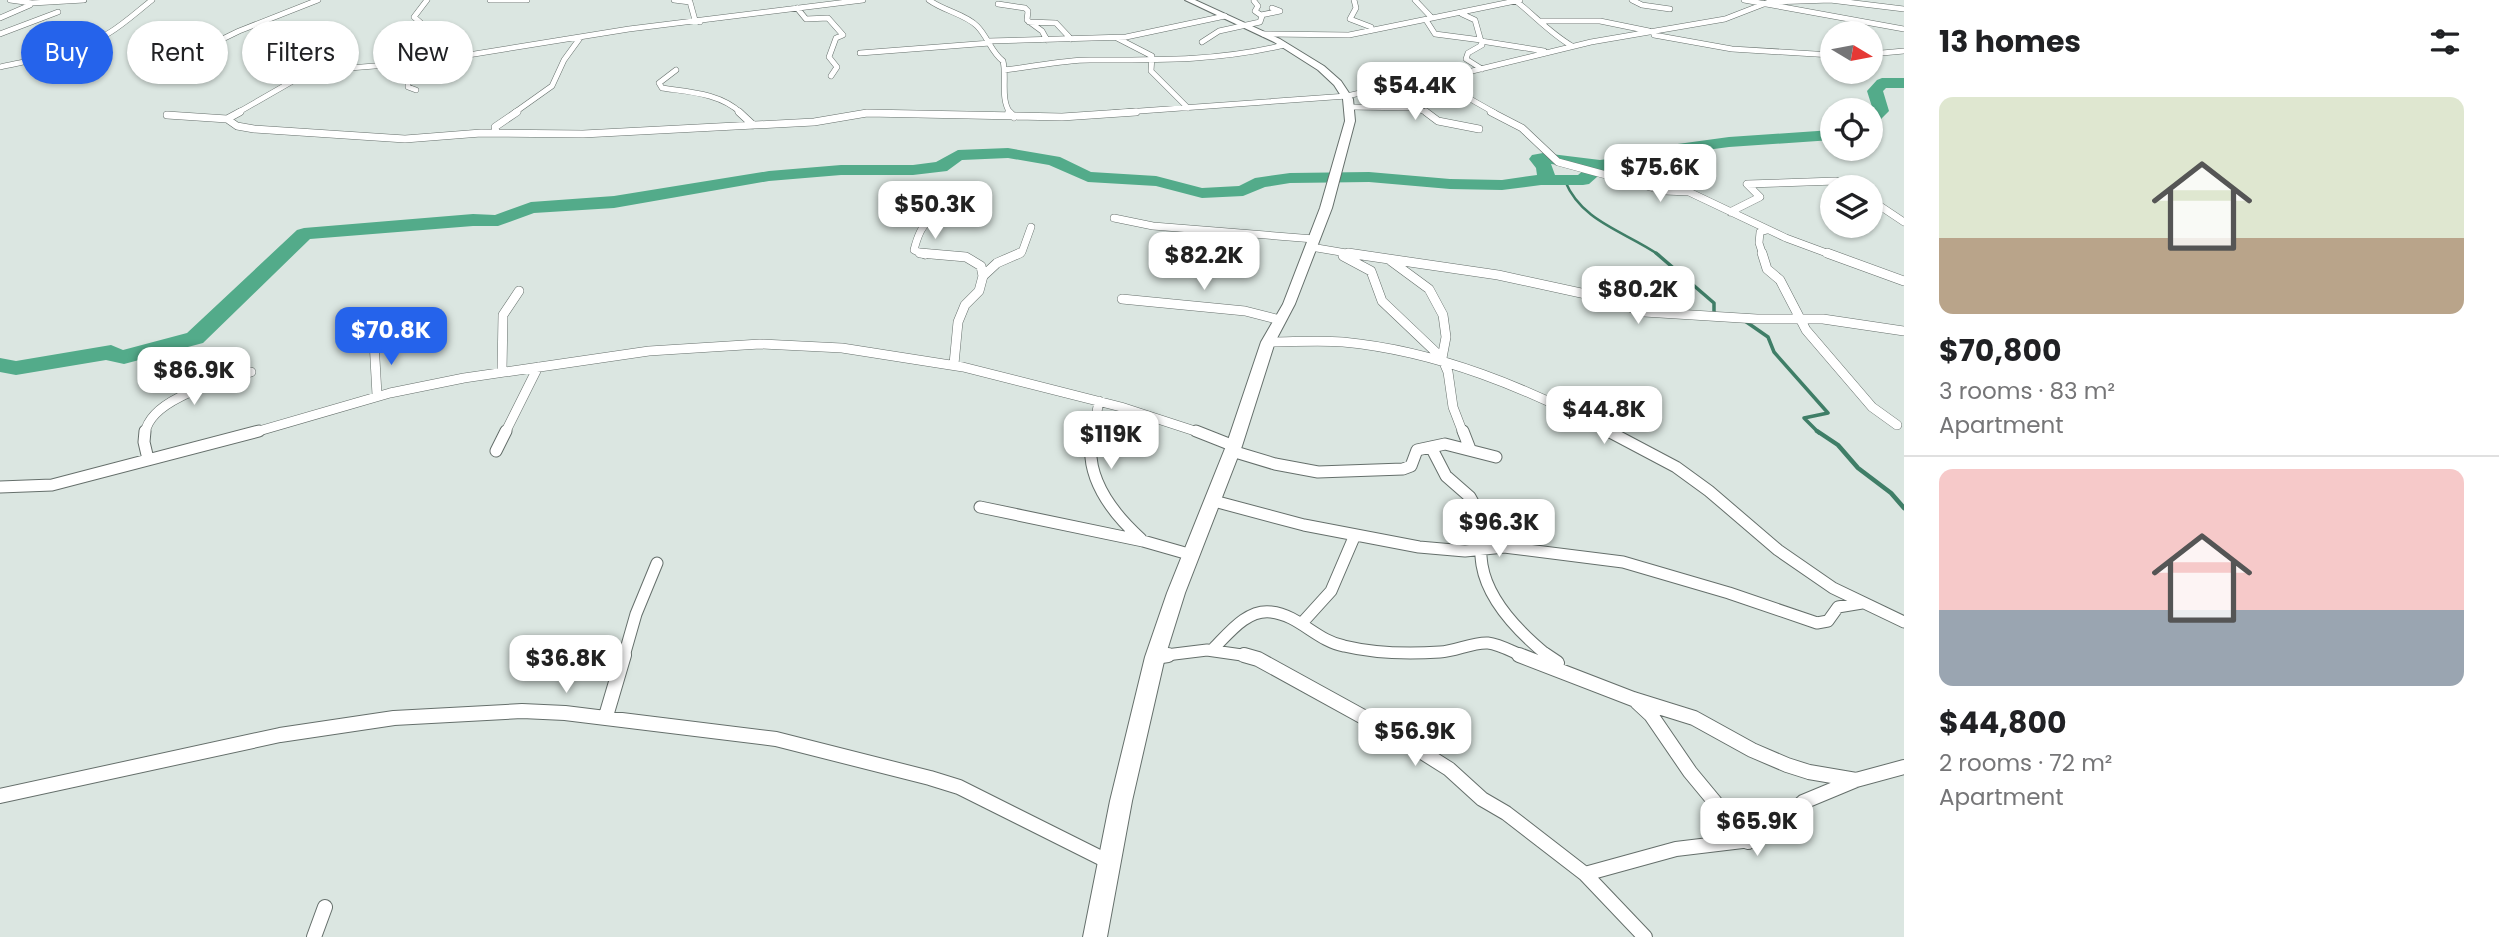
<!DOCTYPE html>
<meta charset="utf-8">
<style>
body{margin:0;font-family:Poppins,sans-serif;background:#f6f6f6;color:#202124;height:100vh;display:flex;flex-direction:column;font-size:26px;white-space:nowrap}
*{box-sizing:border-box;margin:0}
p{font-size:23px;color:#757577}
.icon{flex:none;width:38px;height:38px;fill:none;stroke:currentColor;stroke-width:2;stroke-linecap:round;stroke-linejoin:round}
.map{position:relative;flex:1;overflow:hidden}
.side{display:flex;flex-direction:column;background:#fff;width:595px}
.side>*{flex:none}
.guide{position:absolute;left:21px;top:21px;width:665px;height:63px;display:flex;gap:14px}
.needle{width:46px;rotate:100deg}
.fabs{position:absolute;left:1820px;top:21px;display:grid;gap:14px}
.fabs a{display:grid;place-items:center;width:63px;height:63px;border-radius:50%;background:#fff;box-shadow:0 2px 5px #0004;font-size:35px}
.price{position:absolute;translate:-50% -60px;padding:0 16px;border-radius:14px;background:#fff;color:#222;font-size:23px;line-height:46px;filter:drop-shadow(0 2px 4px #0008)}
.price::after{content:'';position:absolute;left:50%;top:42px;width:21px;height:16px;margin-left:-10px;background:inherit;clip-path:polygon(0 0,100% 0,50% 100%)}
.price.on{background:#2563eb;color:#fff}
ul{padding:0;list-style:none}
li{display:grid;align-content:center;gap:14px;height:371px;padding:0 35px}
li+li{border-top:2px solid #e0e0e0}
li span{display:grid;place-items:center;height:217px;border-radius:14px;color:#555}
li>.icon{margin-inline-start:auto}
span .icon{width:126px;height:126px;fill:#fffc;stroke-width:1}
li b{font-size:30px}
h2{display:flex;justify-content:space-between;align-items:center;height:84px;padding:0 35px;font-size:30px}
.pill{padding:0 24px;border-radius:32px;background:#fff;box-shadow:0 2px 5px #0004;font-size:24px;line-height:63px}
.pill.on{background:#2563eb;color:#fff}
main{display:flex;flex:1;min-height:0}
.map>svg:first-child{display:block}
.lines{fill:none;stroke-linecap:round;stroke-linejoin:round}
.stream-far2{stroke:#3f7e67;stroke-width:2.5}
.stream-far1{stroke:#3f7e67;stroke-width:3.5}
.stream{stroke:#3f7e67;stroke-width:4.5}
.river{fill:#53ab8a;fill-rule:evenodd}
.street-far4-casing{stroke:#656f6b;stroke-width:6}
.street-far3-casing{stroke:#656f6b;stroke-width:8}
.street-far2-casing{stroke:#656f6b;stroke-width:10}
.street-far1-casing{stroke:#656f6b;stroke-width:13}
.street-casing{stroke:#656f6b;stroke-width:16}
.secondary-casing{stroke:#656f6b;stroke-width:2}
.street-far4{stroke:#fff;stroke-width:5}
.street-far3{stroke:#fff;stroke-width:7}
.street-far2{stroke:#fff;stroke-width:9}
.street-far1{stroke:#fff;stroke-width:11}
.street{stroke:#fff;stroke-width:14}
.secondary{fill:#fff;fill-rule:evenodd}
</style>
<main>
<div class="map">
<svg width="1904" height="937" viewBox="0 0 1904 937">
<rect width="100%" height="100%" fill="#dbe6e1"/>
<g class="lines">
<path class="stream-far2" d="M1565,181C1582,222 1624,231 1659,255"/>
<path class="stream-far1" d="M1656,253L1714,303V314
M1745,321L1768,337L1774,352L1828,413L1804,418L1819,433"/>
<path class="stream" d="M1817,431L1838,445L1858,468L1891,493L1904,508"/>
<path class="river" d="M1882,78H1904V88H1886L1883,91L1889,111L1877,123L1871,125L1873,110L1867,91L1877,80Z
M1832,130V140L1729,147L1668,155L1651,164L1606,169L1589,184L1583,185H1541L1502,190L1450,189L1369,182L1290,183L1265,187L1243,196L1202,198L1156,186L1088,182L1049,165L1008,158L962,160L947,171L913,175H841L769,181L614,208L534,213L498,226H473L310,239L203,343L124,364L106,360L16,375L0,372V358L16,361L111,345L123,350L187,333L297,230L304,228L473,214L495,215L531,202L614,196L769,171L841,165H913L936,162L958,150L1008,148L1060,157L1091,172L1156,176L1202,188L1239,186L1255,178L1290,173L1369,172L1450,179L1502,180L1537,175L1536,168L1529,159L1532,155L1543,153L1600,160L1647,154L1663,146L1729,137ZM1551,164L1586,168L1578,175H1555Z"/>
<g class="street-far4-casing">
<path id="street-far4" d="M10,0L32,3L84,0
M490,0H527
M674,0L690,2L695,20L700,22
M929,0C944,11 965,14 977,26C988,37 991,52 1003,61C1007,78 1000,98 1010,113
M1354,0L1356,8L1350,19L1371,27
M1415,0L1432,18
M1632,0L1642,5L1670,9
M1744,0L1904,29
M1830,0L1904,9
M1516,1C1535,16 1551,34 1572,46
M998,4L1025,8L1028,11L1027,20L1042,31L1047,40
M797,8L806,19L828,18L843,35L836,38L829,57L837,67L831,76
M1462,14L1475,20L1482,45L1468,53L1466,59L1482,69
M1261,15L1280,11L1272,8
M0,18L30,5
M1426,20L1435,34L1481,40
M1541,21H1600L1649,31
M1029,22L1056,23L1071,39
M421,23L414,17L427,0
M0,34L58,12
M1263,34L1349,35L1520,0
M1654,35L1732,49L1832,55
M1117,38L1152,56L1151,71L1188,108
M988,41L1126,37L1225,16
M1481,41L1544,51
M1202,42L1219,31L1260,22L1262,16L1255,11L1258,6L1254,1
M860,53L990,43
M1871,54L1904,51
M0,67C37,59 76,53 109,33C124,24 138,11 152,0
M165,67L239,31L318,0
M676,70L659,83L662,88C689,92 720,93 741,113
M1004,70C1032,67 1062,60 1090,60C1156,60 1220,61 1284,45
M1456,74L1468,86L1465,96L1495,113
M416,90L408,87V77L425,62
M1351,107L1415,108L1428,113
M237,113L305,74L324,70L425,62L629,29L863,0
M514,113L552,86L564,60L580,38
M865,113H881
M1112,113L1347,96L1386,87L1423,83L1591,42L1725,19L1769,2L1831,0"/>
</g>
<g class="street-far3-casing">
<path id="street-far3" d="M240,112L227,119L237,126L254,129L405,139L481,133L583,134L814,122L867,113L1062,117L1136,112
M739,112L753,125
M1009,112L1014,117
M1426,112L1438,121L1479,129
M1491,112L1522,128L1558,162L1665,191L1689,192L1786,238L1832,255
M167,115L227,119
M496,133L495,127L517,112
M1871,200L1904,222
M1730,212L1760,197L1747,184L1836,181L1852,187
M1114,218L1153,226L1314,239
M1311,247L1358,255
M925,255L914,250C925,207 935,224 970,223L973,221L974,211
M1016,255L1022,252L1031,227
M1763,255L1759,243L1760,232L1767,230"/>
</g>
<g class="street-far2-casing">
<path id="street-far2" d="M920,253L966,257L981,266L983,276
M1348,253L1498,275L1604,298L1644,312L1757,319H1823L1904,331
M1762,253L1767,269L1780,280L1806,330L1872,407L1897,425
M1827,253L1904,281
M1343,256L1371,271L1382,301L1442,358
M1391,261L1429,289L1443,315L1446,337L1442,358L1448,372L1453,407L1463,433
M1122,299L1245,311L1280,320
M374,341L377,395
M1268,342C1293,342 1319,340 1343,342C1438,351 1528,388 1611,433
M954,364L958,322L965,305L979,291L983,276L997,263L1020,253
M502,370L503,315L519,291
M145,433C151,397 221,382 251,372
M252,433L390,393L464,378L649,351L760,344L842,348L963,367L1121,407L1201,433
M505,433L538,367
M1093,433L1099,401"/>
</g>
<g class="street-far1-casing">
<path id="street-far1" d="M145,431L144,442L148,459
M1093,431C1082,474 1110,511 1141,539
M1196,431L1234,446
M1463,431L1470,449
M1608,431L1676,467L1709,491L1778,550L1833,588L1904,622
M1431,447L1446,476L1470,497L1475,506C1481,526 1479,545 1482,565C1488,601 1521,634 1548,656
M496,451L506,431
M1232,451L1275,464L1318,472L1403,469L1411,466L1417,450L1445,444L1496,457
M0,487L52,485L259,431
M1214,501L1304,525L1419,547L1465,551L1504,547L1623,562L1729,593L1817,623L1828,621L1838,607L1862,603
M980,507L1143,541L1192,555
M1302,623L1331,591L1355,535
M1214,648C1229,633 1247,609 1271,612C1299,615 1317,641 1344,646C1373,653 1410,654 1440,652C1456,651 1473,642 1488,643C1499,644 1513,652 1523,656
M624,656L636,614L657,563
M1158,656L1207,650L1249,656"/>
</g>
<g class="street-casing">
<path id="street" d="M1244,655L1258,659L1387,730L1449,769L1482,799L1506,813L1585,874L1645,937
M1519,655L1633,699L1694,718L1752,750L1787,765L1809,772L1856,780
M1545,655L1557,663
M1155,657L1168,655
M1637,702L1651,715L1690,772L1748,842
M606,716L624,655
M0,796L280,735L394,718L522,711L565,713L776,739L930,778L959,787L1109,862
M1585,874L1676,849L1759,839L1803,802L1856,780L1904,767
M314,937L325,907"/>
</g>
<g class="secondary-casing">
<path id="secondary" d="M1185,0H1195L1280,39L1324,66L1341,81L1353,99L1355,121L1332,208L1295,304L1275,342L1242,446L1185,593L1165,657L1132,801L1107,937H1083L1110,801L1145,657L1167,593L1226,446L1261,342L1283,304L1320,208L1345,121L1343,99L1334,85L1318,70L1274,42Z"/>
</g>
<use href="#street-far4" class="street-far4"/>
<use href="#street-far3" class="street-far3"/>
<use href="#street-far2" class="street-far2"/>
<use href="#street-far1" class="street-far1"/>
<use href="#street" class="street"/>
<use href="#secondary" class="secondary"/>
</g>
</svg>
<div class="fabs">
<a><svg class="needle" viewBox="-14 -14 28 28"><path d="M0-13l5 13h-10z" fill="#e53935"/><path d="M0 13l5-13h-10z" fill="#757577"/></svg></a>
<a><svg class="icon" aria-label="locate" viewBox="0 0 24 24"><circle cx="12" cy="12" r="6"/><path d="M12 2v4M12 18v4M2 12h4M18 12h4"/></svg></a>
<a><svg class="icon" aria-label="layers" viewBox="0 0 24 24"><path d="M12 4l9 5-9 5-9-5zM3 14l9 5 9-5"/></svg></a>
</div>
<b class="price" style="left:1415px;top:122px">$54.4K</b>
<b class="price" style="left:1660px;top:204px">$75.6K</b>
<b class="price" style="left:935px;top:241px">$50.3K</b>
<b class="price" style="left:1204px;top:292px">$82.2K</b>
<b class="price" style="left:1638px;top:326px">$80.2K</b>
<b class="price on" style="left:391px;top:367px">$70.8K</b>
<b class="price" style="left:194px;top:407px">$86.9K</b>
<b class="price" style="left:1604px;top:446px">$44.8K</b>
<b class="price" style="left:1111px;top:471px">$119K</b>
<b class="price" style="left:1499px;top:559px">$96.3K</b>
<b class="price" style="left:566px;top:695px">$36.8K</b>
<b class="price" style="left:1415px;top:768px">$56.9K</b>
<b class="price" style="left:1757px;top:858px">$65.9K</b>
<div class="guide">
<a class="pill on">Buy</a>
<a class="pill">Rent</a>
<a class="pill">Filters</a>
<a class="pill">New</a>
</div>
</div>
<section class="side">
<h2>13 homes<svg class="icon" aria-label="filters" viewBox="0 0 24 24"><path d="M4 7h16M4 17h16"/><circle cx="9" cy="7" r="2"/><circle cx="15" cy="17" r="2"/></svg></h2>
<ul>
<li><span style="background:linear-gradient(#dfe7d0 65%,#b9a48a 0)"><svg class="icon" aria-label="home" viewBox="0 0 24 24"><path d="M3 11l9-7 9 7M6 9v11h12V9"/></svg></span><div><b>$70,800</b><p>3 rooms · 83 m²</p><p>Apartment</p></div></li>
<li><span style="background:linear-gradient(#f6c9c9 65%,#9aa5b1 0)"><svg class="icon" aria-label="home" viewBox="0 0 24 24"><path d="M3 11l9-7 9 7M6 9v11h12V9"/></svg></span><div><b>$44,800</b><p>2 rooms · 72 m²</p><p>Apartment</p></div></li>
</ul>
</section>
</main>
